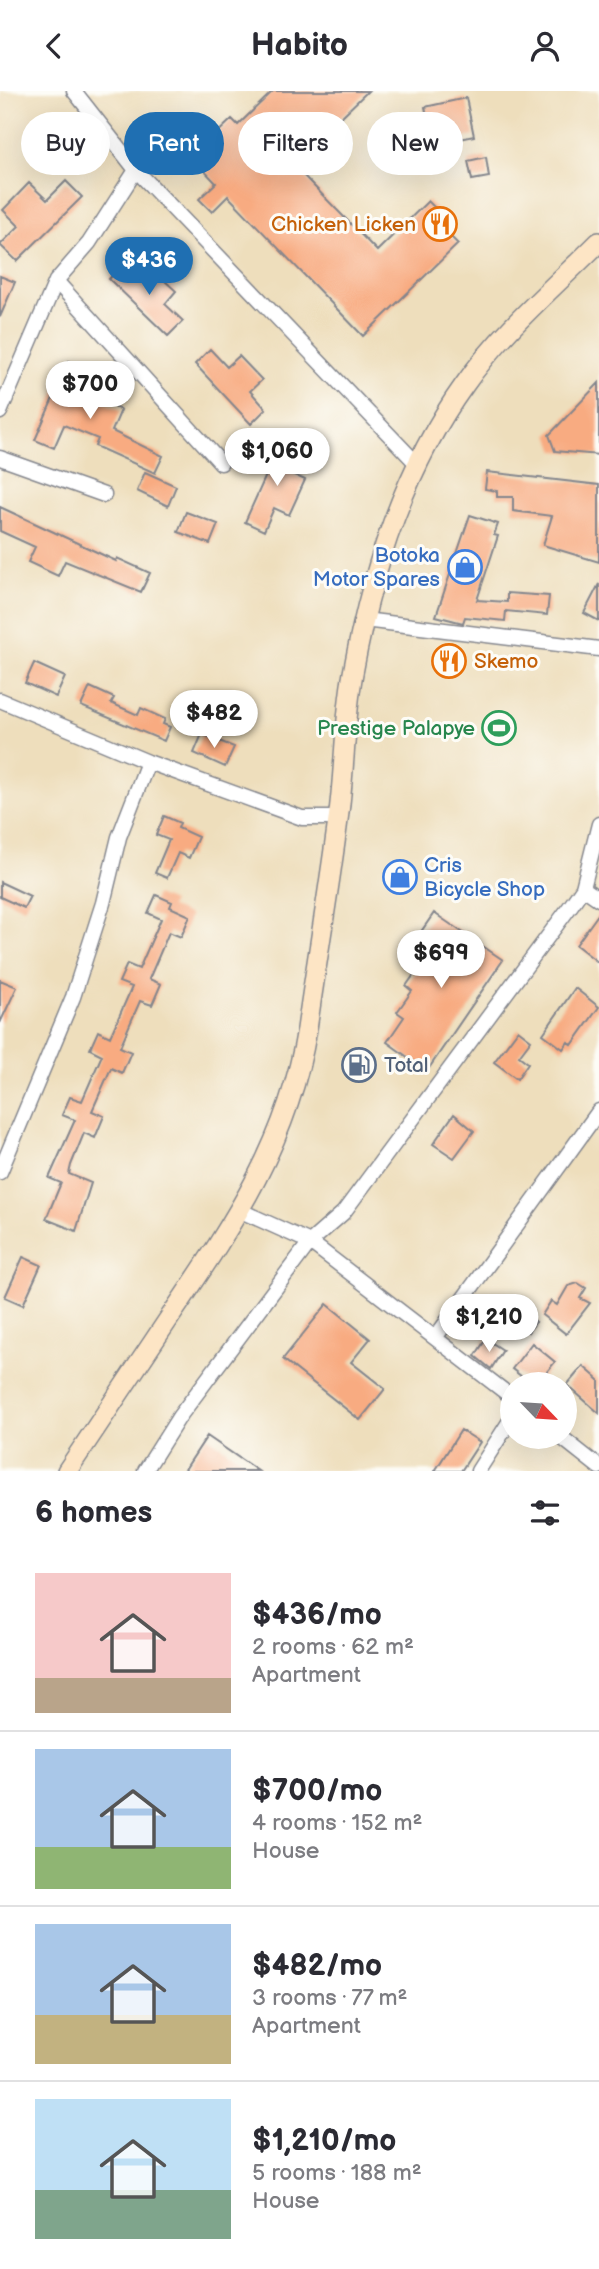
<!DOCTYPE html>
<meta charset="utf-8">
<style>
body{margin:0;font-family:"Balsamiq Sans",sans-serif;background:#f7f7f7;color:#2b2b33;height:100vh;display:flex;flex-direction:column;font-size:26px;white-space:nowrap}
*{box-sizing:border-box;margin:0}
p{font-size:23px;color:#7c7c81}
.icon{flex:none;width:38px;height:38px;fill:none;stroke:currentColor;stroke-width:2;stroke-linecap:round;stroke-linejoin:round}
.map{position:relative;height:1380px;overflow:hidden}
.panel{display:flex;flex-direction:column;background:#fff;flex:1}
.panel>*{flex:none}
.hud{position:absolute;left:21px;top:21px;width:558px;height:63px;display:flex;gap:14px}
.needle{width:46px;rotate:115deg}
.buttons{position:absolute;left:500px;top:1281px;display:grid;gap:14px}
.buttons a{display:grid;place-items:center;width:77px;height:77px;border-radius:50%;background:#fff;box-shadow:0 7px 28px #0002;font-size:35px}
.price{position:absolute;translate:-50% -60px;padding:0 16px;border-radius:24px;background:#fff;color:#222;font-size:23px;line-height:46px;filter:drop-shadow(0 2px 4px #0008)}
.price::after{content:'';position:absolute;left:50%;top:42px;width:21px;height:16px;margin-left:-10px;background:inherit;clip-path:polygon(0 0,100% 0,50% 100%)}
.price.active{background:#1f6fb2;color:#fff}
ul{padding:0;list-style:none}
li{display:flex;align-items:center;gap:21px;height:175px;padding:0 35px}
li+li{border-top:2px solid #e1e1e2}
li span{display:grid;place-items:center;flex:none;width:196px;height:140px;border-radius:0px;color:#555}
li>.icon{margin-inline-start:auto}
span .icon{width:84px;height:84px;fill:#fffc;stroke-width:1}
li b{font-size:30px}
h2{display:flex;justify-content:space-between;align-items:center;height:84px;padding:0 35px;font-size:30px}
.pill{padding:0 24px;border-radius:32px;background:#fff;box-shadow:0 7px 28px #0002;font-size:24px;line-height:63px}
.pill.active{background:#1f6fb2;color:#fff}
header{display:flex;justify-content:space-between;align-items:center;height:91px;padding:0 35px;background:#fff;font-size:32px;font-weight:700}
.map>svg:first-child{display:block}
.building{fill:#f8ab81}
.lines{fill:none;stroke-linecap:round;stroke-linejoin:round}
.street-casing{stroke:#84868d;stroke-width:17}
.secondary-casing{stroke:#84868d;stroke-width:22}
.street{stroke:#fff;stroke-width:14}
.secondary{stroke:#fde5c5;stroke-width:19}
.labels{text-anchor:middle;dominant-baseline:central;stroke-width:6;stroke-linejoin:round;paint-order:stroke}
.food-label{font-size:21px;fill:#c56008;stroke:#fdfcf7;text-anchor:end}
.shop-label{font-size:21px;fill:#366cbe;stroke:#fdfcf7;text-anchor:end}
.leisure-label{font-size:21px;fill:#27864d;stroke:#fdfcf7;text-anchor:end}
.service-label{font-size:21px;fill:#4e5e75;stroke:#fdfcf7;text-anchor:start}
</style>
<header><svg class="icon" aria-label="back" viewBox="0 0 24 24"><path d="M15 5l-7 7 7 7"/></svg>Habito<svg class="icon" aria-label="person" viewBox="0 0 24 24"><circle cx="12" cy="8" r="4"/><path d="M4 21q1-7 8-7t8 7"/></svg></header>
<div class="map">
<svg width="599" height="1380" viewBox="0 0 599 1380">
<rect width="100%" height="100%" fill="#fdfcf7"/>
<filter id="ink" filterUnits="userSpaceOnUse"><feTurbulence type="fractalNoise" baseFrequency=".0143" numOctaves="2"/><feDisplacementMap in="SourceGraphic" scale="14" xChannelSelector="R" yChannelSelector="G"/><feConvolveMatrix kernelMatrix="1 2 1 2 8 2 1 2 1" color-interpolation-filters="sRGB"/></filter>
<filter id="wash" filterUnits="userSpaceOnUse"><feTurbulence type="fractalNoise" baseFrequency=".00686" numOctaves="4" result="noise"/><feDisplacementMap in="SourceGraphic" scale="28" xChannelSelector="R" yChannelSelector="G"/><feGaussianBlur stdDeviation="1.57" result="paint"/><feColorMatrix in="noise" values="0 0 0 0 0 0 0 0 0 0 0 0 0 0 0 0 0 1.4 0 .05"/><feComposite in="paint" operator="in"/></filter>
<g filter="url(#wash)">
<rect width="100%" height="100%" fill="#eedebc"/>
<g id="blocks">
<path class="building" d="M273,0H368L305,61L314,75L304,85L377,160L428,110L449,131L443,138L458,153L363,245L228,105L212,121L199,108L216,92L198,73L216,55L210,49L232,28L238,34Z
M466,7L474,45L433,54L425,16Z
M486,66L489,86L472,89L468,70Z
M66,90L82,106L17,170L0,154L19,135L3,119L29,92L47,109Z
M123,173L141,190L152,178L176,200L165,213L183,230L168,245L109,188Z
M0,185L15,191L0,226Z
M210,258L227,276L239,265L262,289L250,300L266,318L251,333L195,273Z
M69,270L88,278L79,300L121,319L112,340L163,365L155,382L95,355L98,348L64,334L54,357L35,349Z
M599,292V364L555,360L549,344Z
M281,351L300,360L290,382L305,389L289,424L274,417L264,440L245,431Z
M145,381L176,395L168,415L137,400Z
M487,381L599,394V471L543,454L552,425L513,420V406H497V400L485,398Z
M0,416L116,470L117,467L150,482L141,501L65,470L58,485L28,471L35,456L0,440Z
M186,421L218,433L210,453L178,441Z
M470,424L498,433L494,444L498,445L477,509L507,511V502L549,505L547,524L506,520L505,530L465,526L463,532L436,525Z
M599,493V530L584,522Z
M34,572L65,586L56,606L25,592Z
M90,596L114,607L111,612L138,624L141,617L165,628L163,633L170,636L164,650L81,615Z
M202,643L234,656L225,676L194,662Z
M164,725L180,732L178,737L198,746L189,767L178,762L167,787L155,782L169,749L156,744Z
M0,791L30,805L24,817L0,806Z
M156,804L172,811L170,816L190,825L181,846L169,841L149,888L161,893L152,914L140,910L120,956L131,961L122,982L111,977L92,1020L104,1025L95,1047L84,1042L71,1074L69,1083L91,1092L76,1140L46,1128L61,1092L49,1087L75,1029L62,1024L70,1006L82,1010L102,964L90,958L98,940L110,946L132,896L119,891L127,873L139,878L161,828L148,822Z
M434,822L503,869L427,980L387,951L404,926L397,921L412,900L406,895L420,875L412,870L426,851L418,845Z
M599,822V872L576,854Z
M0,889L17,896L0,932Z
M575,897L599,916L572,954L568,951L563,958L543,943Z
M518,939L531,949L519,965L528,972L517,988L494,971Z
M454,1023L474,1040L454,1067L433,1053Z
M23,1166L41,1174L23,1214L5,1206Z
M578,1192L586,1197L580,1207L590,1212L566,1243L542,1224L551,1210L557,1214L568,1195Z
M327,1213L370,1248L351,1271L385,1298L360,1329L283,1268Z
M516,1214L536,1231L528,1241L507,1224Z
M486,1248L503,1259L491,1278L475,1265Z
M532,1252L555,1271L537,1293H531L512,1278Z
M583,1275L599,1289V1322L567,1294Z
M461,1339L480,1351L461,1380H435Z
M207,1345L258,1380H184Z"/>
</g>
</g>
<g filter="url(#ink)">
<use href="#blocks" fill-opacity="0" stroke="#84868d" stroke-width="2"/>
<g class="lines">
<g class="street-casing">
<path id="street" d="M74,0L136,79L419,375
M56,190L221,372
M0,321L56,190L89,152L136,79
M0,367L104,404
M364,529L599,558
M0,609L148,671L302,727H338
M583,797L599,808
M0,1081L73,906L103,812L119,746L148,671
M241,1120L310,1151L513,1307
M435,1247L599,1020
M561,1346L599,1376
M145,1380L179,1326L310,1151L343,1122L572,813L583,797L599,733
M478,1380L513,1325"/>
</g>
<g class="secondary-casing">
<path id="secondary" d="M67,1380C102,1327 138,1274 174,1220C235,1130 289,1049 307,938C317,868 329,799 338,729C345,680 344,630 353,582C371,482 405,376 465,293C502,240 553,197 599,151"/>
</g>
<use href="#street" class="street"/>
<use href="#secondary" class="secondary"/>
</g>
</g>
<defs>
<g id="restaurant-ring" transform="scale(1.75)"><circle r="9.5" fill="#fdfcf7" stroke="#e8710a" stroke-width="1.5"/><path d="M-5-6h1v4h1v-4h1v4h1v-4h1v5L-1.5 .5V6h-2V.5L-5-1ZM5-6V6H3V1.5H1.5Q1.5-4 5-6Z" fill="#e8710a"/></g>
<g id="shop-ring" transform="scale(1.75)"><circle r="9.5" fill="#fdfcf7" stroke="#3f7fe0" stroke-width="1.5"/><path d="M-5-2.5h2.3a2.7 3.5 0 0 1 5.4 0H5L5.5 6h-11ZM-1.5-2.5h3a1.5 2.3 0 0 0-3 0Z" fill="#3f7fe0"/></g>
<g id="stadium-ring" transform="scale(1.75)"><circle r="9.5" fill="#fdfcf7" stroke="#2e9e5b" stroke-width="1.5"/><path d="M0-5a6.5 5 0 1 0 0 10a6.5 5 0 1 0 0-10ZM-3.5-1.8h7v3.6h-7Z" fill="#2e9e5b"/></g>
<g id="fuel-ring" transform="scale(1.75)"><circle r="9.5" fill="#fdfcf7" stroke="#5c6f8a" stroke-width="1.5"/><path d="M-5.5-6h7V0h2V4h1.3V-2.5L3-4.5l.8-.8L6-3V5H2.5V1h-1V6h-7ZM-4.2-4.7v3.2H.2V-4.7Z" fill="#5c6f8a"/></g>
</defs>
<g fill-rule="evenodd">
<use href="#restaurant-ring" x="440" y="133"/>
<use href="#shop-ring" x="465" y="476"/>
<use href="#restaurant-ring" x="449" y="570"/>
<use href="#stadium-ring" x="499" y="637"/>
<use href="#shop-ring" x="400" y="786"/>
<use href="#fuel-ring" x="359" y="974"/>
</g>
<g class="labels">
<g class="food-label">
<text x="416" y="133">Chicken Licken</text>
<text x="474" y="570" text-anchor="start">Skemo</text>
</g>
<g class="shop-label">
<text x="440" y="464">Botoka<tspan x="440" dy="24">Motor Spares</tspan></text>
<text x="424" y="774" text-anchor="start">Cris<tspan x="424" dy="24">Bicycle Shop</tspan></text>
</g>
<g class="leisure-label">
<text x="475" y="637">Prestige Palapye</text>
</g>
<g class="service-label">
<text x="384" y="974">Total</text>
</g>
</g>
</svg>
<div class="buttons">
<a><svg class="needle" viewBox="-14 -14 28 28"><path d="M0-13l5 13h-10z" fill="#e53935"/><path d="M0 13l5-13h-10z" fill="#7c7c81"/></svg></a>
</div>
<b class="price active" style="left:149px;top:206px">$436</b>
<b class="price" style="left:90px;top:330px">$700</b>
<b class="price" style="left:277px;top:397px">$1,060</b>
<b class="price" style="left:214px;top:659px">$482</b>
<b class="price" style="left:441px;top:899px">$699</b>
<b class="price" style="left:489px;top:1263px">$1,210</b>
<div class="hud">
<a class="pill">Buy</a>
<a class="pill active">Rent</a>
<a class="pill">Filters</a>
<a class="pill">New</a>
</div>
</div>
<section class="panel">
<h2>6 homes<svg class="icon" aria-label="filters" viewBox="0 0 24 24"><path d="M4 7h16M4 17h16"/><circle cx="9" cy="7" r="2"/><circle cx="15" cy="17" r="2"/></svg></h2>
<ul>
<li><span style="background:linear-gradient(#f6c9c9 75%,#b9a48a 0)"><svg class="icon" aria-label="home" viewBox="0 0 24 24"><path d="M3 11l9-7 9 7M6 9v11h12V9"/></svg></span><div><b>$436/mo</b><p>2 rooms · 62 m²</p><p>Apartment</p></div></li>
<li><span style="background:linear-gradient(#a9c7e8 70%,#8fb573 0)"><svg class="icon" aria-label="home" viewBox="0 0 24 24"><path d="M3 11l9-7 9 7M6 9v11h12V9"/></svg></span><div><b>$700/mo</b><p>4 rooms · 152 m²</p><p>House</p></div></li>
<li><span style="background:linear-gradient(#a9c7e8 65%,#c2b280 0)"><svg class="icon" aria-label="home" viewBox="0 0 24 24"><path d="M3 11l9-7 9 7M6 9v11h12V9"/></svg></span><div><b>$482/mo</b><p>3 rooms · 77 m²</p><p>Apartment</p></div></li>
<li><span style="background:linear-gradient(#bfe0f5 65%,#7fa58c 0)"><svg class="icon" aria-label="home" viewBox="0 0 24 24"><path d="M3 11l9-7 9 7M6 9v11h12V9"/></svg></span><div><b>$1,210/mo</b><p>5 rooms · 188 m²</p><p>House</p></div></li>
</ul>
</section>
